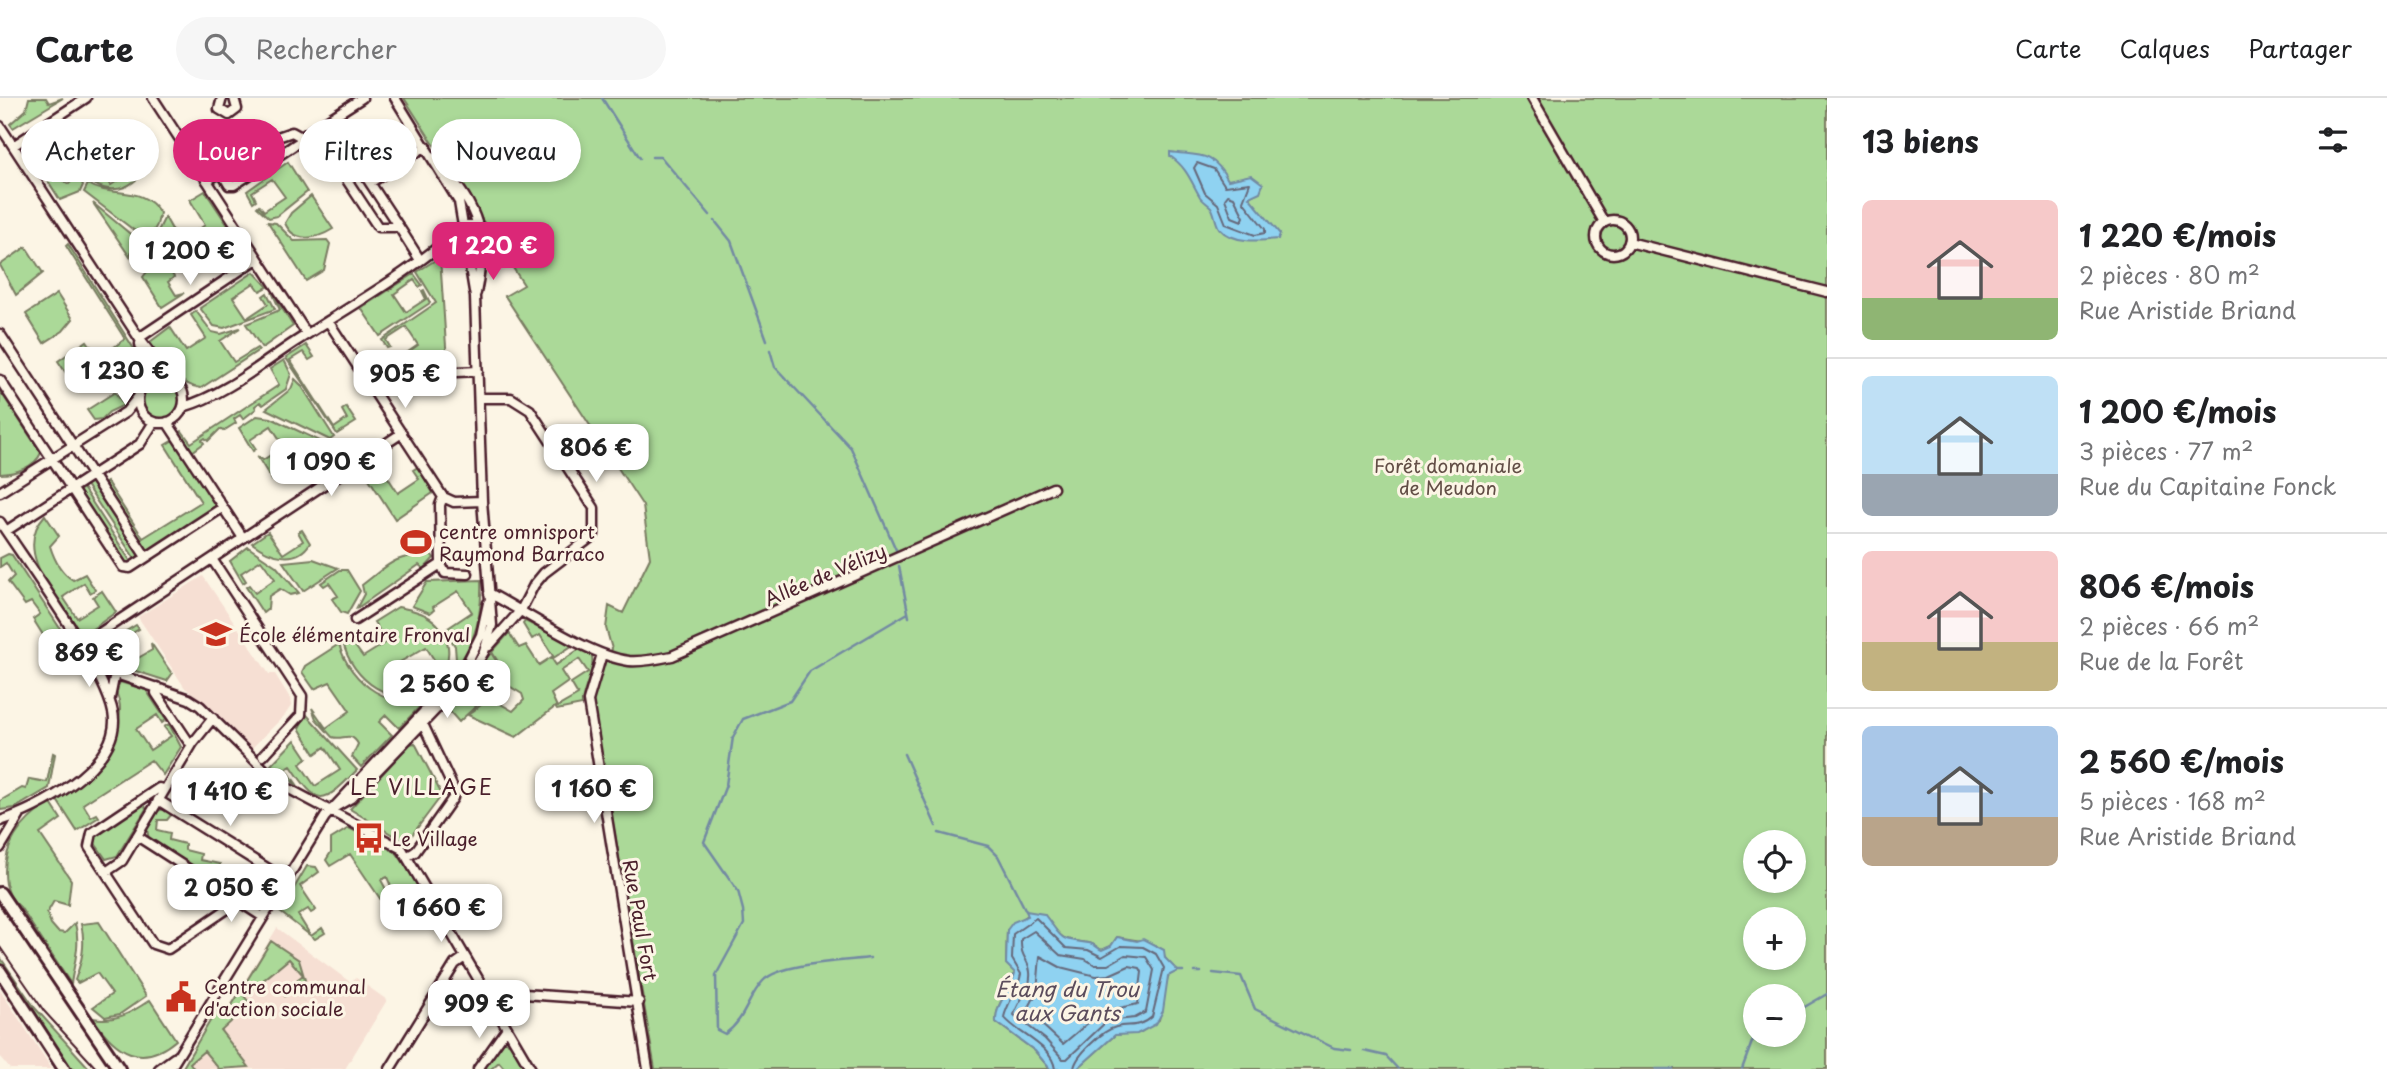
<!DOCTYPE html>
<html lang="fr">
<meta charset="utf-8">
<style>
body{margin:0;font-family:"Playpen Sans",sans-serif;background:#f6f6f6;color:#202124;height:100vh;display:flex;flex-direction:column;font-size:26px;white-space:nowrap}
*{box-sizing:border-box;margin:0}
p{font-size:23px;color:#757577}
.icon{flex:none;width:38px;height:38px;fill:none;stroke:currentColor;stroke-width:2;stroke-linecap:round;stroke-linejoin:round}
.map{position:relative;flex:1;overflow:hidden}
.details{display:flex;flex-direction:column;background:#fff;width:560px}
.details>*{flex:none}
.guide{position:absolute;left:21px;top:21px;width:665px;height:63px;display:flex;gap:14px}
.tools{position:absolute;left:1743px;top:732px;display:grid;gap:14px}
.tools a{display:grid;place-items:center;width:63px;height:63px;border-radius:50%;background:#fff;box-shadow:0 4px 10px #0003;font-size:35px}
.price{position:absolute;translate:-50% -60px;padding:0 16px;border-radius:14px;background:#fff;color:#222;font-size:23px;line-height:46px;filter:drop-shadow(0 2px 4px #0008)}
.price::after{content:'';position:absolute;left:50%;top:42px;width:21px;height:16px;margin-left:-10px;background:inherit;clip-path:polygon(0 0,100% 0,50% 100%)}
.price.current{background:#db2777;color:#fff}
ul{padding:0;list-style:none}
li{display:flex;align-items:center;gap:21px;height:175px;padding:0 35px}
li+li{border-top:2px solid #e0e0e0}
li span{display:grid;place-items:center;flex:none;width:196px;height:140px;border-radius:10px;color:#555}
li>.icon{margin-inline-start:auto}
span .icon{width:84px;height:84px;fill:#fffc;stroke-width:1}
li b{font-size:30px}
h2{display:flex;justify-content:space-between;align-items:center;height:84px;padding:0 35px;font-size:30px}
.chip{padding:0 24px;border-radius:32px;background:#fff;box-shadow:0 4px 10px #0003;font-size:24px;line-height:63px}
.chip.current{background:#db2777;color:#fff}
header{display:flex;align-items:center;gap:42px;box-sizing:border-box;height:98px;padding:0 35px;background:#fff;border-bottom:2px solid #e0e0e0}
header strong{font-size:33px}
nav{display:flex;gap:38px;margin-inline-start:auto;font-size:24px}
.search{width:490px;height:63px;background:#f6f6f6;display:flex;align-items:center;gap:18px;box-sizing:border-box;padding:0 24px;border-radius:38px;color:#757577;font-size:26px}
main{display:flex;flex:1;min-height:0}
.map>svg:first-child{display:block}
.built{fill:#f6dfd3}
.green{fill:#abd998;stroke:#7a7c62;stroke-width:2;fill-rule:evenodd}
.water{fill:#8fd2f1;stroke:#738aa2;stroke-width:2}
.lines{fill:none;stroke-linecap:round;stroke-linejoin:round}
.shore{stroke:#66677a;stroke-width:2}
.stream{stroke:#738aa2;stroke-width:2.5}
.minor-casing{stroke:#4a1f2b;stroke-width:13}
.major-casing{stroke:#4a1f2b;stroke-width:16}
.minor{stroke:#fcf5e5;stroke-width:8}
.major{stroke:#fcf5e5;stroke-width:10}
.tram{stroke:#4a1f2b;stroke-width:2}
.labels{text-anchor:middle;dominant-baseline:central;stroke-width:6;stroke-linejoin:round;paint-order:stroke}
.park-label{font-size:19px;fill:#624e46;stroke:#fcf5e5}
.poi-label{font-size:19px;fill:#4a1f2b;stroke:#fcf5e5;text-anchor:start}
.street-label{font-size:19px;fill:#4a1f2b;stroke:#fcf5e5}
.neighbourhood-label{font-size:21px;letter-spacing:2px;fill:#4a1f2b;stroke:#fcf5e5}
.water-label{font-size:21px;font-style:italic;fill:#5b4c5c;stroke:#fcf5e5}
</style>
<header>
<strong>Carte</strong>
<div class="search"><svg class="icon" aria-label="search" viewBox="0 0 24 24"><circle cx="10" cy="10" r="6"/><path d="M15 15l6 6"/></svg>Rechercher</div>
<nav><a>Carte</a><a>Calques</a><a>Partager</a></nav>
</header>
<main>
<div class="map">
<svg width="1827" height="971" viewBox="0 0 1827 971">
<rect width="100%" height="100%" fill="#fcf5e5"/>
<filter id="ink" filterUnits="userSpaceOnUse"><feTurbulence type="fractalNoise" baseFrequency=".0143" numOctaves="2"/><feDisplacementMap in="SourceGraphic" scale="14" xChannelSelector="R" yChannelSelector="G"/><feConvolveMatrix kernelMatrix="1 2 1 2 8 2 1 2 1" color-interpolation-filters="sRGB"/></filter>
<g filter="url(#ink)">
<path class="built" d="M203,478L269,576H275L290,600L291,608L285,617L251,651L204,604L185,590L138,519Z
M277,830L350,884L356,880L387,902L345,971H181L208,925L230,907Z
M0,892L52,971H10L0,959Z"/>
<path class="green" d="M29,0H46L49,5L63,0L13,30L10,26L26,12Z
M404,0H1827V971H1077L1115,937L1141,934L1159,922L1168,878L1176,873L1165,860L1163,852C1148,841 1135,843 1117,839L1111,848L1102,852C1097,850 1094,845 1088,845C1058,841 1062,841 1044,816L1028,817L1007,832L1006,865L1015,874C1011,891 995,905 996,924L1035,953L1050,971H655L593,608C594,587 599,569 612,551L606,530L609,508L623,515L650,460L643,408L505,198L524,187ZM1755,744H1794V782H1755ZM1755,821H1794V859H1755ZM1755,898H1794V936H1755Z
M121,25L145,60L135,67C125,52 115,40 96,42Z
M100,44L110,45L126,58L123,59L118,53L97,66L111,87L148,62L151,68C143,75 135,85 125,89C101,98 76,79 81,55L90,46Z
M63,63L58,72L59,80L69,86L77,77L83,87L80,94L60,102L43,75Z
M288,64L307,94L277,118L269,120L257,109L259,107L264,113L285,99L272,81L252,94L256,102L253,104L247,93Z
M88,86C113,101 143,86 160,115L157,127L148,143L84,94Z
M205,93L231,132L178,165L171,164L151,147L165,119L179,144L205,127L190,102Z
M311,98L333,131C317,141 294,146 285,125L291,115Z
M93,105L164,164L174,179L168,184L176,197L184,195L162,209L143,179L153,166L147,151H132L130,159Z
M268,124L276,125L294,143L327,142L330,146L324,172L306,183Z
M68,146L134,251L140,279L128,302L109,272L78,293L58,263L87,243L99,260L125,241L66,148Z
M26,149L43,175L16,197L0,167Z
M440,159L447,263L439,264V268L401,269L391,255L398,261L418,247L406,229L386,242L390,249L387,250L382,242L436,205L417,174Z
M254,174L268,189L260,193L254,185L233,199L247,220L268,206L263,198L267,195L275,211L224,230L214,228L200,210Z
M414,176L422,187L419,189L414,182L394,196L406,214L426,201L422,193L424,192L430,205L380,238L361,210Z
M272,194L293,228L262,250L246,226L280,212Z
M57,196L73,221L63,233L44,245L26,216Z
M196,213L212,234L221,236L240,230L220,243L234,264L257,250L259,252L201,290C178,288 162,263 150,244L170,229L186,253L206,240L191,217Z
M306,247L314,259L309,262L303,254L290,262L334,330L347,321L342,312L346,309L356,324L337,336L286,260Z
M284,262L291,276L286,291L263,307L260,304L255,308L256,311L243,321L240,317L234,321L236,325L223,333L220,331L208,343L205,340L202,342L204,345L192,354L179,335L182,333L191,345L279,287L270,271Z
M295,281L301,287L334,339L330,342L266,311L291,291Z
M143 302a18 18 0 1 1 36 0a18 18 0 1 1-36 0Z
M0,293L41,355C35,369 15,376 0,376Z
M115,294L124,307L109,314L102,321L94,322L87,312Z
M257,318L271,320L324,345L272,382L257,358L263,362L284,348L271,328L250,342L256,351L253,353L239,330Z
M175,341L218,408L146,454L103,387L107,384L143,440L201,404L165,347Z
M373,362L390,371L385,375L398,395L419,381L413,372L418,369L433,395L395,421L362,370Z
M93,383L140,457L135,461L86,387Z
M83,390L131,464L126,467L78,394Z
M45,417L59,438L50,448C54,461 61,475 73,482L85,476L95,492L90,495L84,485L63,499L77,520L98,507L93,499L102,493L116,514L88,534L77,529C56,498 12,453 45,417Z
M302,432L310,445C296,468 268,457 252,445L268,434L283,456L303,443L298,434Z
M248,449L276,468L299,495L290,497L280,491L269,498L268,511L263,515L246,489L249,487L255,495L275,481L261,462L241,475L246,483L243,485L230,463Z
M8,456L12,457L63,535L55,541L43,537L33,521L40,516L31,504L25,507L8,484L14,478L6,465L0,469V460Z
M431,456L434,460L424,471L419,467L356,511L364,496L362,487C392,464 391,459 431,456Z
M313,461L338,470L303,493L283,464Z
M340,472H347L360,493L347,516L341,514L332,501L338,498L329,485L324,488L321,485Z
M481,482C483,526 471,555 442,588L438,584L456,562L455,548L445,532L472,514L458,493L433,509L434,512L430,515L412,508L427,484Z
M398,509C407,511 418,513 425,517C451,531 456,562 436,582L432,577L440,571L426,549L400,564L415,587L424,582L429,588C394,614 351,581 343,544L349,540L363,559L387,544L374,524Z
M525,523L573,547L552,561L556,567L581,550L592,558C595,574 582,591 582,607L557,612L555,609L516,639L468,617L490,600L513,613L524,602L522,596L501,583L500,567L492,554L509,535L519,550L526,547L539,567L553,558L540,537L532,541L523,526ZM579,561L588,574L571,585L578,597L557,609L551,596L568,584L561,573Z
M136,527L139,531L118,544L131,564L152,552L151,545L172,576L167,583L98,561L93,553Z
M339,546C349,584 395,620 432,592L433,595L399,630L386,617L379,624L392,637L361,669L352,659L358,646C350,632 343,643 332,639L316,621L312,610L326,630L350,613L330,584L314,591L302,574L305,568Z
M491,555L499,567L501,581C489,599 474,609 459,624L445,608Z
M120,584L146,592L166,622L162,625L157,617L136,631L150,652L171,638L164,629L169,626L181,649L163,677L151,662L83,706L91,719L97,716L99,719L77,733L55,699C87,680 111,664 118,626C121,615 121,603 115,593Z
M306,616L357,672C321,709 318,708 291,668L286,671L298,688L271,667L295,642L307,660L300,666L315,688L340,672L325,649L315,656L299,630Z
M415,645L442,697L406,745L350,711L410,646Z
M53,655L55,656L49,690L15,710L0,712V703L22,690L26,691L29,681L47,684Z
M50,704L61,721L40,736L71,782L68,807L54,803L47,815L51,826L58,834L65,835L75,825C81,848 74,864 71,886L20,809C11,802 9,797 6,786C0,748 21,724 50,704Z
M141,707H145L146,711L117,758L106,761L94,744V740Z
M164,711L172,716L167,722H158L157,732L170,735L169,742L185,746V752L201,756L200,762L220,766V772L237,776L236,782L252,786V793H260L262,782L255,780L260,771L275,781L258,809L149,742L147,731L157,713Z
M349,730L396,754L419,787L385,807L393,793L387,779L381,782L387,793L381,802L350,756L330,768L326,762L331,754V741Z
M307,768L316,769L319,774L300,788L316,812L311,815L308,811L298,817L311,838L322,830L325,835L315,841L280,814Z
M99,824L146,898L120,916L105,919L93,909L112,896L97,875L78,885L75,882C82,863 86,846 81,826Z
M271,843L299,862L305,882L285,898L282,894L303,877L289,861L244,898L248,903L237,913L232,907Z
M0,859L35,910L90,971H69L0,866Z
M150,902L176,942C142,971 116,955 93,920C116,924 131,915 150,902Z
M220,906L233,922L221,933L249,969L219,971L204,953L190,965L194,971H182Z
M503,943L512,946L527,971H505L499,964L491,971H483Z"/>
<path class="water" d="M1170,54C1199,58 1213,53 1228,82L1251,77L1263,86L1260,94L1249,99L1280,136L1278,141C1261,143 1232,146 1219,130C1215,124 1215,115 1211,109C1207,105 1201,102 1199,97C1190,81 1186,69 1170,58Z
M1026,813L1044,816C1064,841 1056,841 1088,845C1094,845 1097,850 1102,852L1111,848L1117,839L1137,843L1143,841L1164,852L1165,860L1178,873L1168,878L1163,913L1156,926L1137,936L1115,937L1077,971H1050L1035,953L996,924C995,905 1011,892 1015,875L1006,866L1007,832L1013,824L1028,818Z"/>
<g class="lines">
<path class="shore" d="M1197,65L1214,71L1225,88L1250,85L1243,103L1265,131V135L1255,137L1226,126L1218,106L1205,95L1194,70Z
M1228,97L1234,99L1244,119L1242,123L1232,119L1225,101Z
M1034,833L1060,857L1085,861L1095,867H1108L1125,857L1146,859L1154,872L1146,914L1135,920L1107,923L1067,961H1063L1045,941L1014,917C1018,901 1032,892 1030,874C1029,860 1020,861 1021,841Z
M1040,858L1060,869L1096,878L1109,877L1129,868L1140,870L1142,874L1138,906L1101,914L1063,946L1027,913L1037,894Z
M1055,971C1052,947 1017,936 1004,919C1008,903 1018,893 1021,876L1012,861L1013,836L1036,820L1066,850L1088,852L1102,859L1121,848L1143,849L1156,856L1164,870L1152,919C1140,930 1130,926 1116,929C1103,932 1075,958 1074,971"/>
<path class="stream" d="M602,0L640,60
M652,59H661L710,117
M715,123L731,143L767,242
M770,252L775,269L851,350L897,454
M899,468L909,519
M904,656L936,728
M939,735L988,748L998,758L1026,813
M870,860C845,863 780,865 763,883C747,900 746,921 725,936L717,932L716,877L744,826L743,812L738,793L704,744L726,687L733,639L743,621L790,603L810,573L908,515
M1178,873H1183
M1195,874H1201
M1213,875L1241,878L1255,911L1334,950L1351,952
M1794,915L1827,896
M1364,953L1386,958L1398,971
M1656,971H1673
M1742,971L1755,936"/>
<g class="minor-casing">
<path id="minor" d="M153,0L307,236
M222,0L219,11L229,17L237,11L234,0
M1532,0L1604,124
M0,28L139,240L169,280
M306,36L362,0
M13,48L86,0
M350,60L355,62L399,129H378L339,70V67Z
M449,78C483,116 486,146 476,195
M207,83L269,42L292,34L301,39L299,44L234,87H229L221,74
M370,85L426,48
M1596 139a17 17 0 1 1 34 0a17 17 0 1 1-34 0Z
M399,129L420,162
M1629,144L1827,194
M441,148H467L482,140
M328,223L443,399L454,404L482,403
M0,236L146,459
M139,240L257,161
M140,246L149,282
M138 302a23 23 0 1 1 46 0a23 23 0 1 1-46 0Z
M0,282L123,469L130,470L222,410
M374,291L395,277L478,273
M479,300H511L530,312L594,410V437L544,475L534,487L521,512L489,548
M183,309C224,297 260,267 295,244C352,207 414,173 464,127H472L481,133
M167,324L243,440
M0,394L126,314L138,299
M0,424C26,464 113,581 114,622C115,670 39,711 0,723
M6,433L140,346L154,324
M212,461L302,598L301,617L263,658
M441,466L445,475L468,476
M489,495C527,515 589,558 629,563C643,564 658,561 672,558L1053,390
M355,522L441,466L440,407L443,399
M80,548L402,335
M602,556L588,603L648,971
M93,568L189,601L200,608L278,685L402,751L531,971
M157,589L156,595L188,643L193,645
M110,600L115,575
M164,692L159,690L92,735L89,749L153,846L168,851L239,803
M158,702L286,782
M330,712L351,700L471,575L484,554L492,527L482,403L475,199L459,104L395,0
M137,738L263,819
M0,750L20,717
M408,758L415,754L453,700L454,692L422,624
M106,774L122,763L193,645L213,620
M495,911L524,896L639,904
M159,971L174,960
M170,971L325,719L464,571L481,537L488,505
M390,971L455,866L465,859
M478,971L507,930"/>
</g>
<g class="major-casing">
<path id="major" d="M0,795L119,971
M0,873L64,971"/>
</g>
<use href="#minor" class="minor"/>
<use href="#major" class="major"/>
<path class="tram" d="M0,849L44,913L97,971"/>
</g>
</g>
<defs>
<g id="stadium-bare" transform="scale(2.415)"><path d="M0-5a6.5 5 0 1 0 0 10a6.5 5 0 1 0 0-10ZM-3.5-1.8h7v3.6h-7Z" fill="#c8321e" stroke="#fcf5e5" stroke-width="2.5" paint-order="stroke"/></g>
<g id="school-bare" transform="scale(2.415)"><path d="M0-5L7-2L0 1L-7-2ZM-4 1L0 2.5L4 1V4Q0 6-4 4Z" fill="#c8321e" stroke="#fcf5e5" stroke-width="2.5" paint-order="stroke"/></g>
<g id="bus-bare" transform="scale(2.415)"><path d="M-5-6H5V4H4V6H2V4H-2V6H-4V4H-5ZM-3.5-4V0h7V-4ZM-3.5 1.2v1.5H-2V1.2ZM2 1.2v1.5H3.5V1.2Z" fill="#c8321e" stroke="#fcf5e5" stroke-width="2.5" paint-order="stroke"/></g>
<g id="civic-bare" transform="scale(2.415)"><path d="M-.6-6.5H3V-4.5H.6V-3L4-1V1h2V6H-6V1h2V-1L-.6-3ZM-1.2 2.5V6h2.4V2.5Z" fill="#c8321e" stroke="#fcf5e5" stroke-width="2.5" paint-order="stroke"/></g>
</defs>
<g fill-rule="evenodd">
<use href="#stadium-bare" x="416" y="444"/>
<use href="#school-bare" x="216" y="536"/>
<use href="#bus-bare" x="369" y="740"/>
<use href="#civic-bare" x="181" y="899"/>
</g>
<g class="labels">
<g class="park-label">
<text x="1448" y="367">Forêt domaniale<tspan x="1448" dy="22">de Meudon</tspan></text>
</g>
<g class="poi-label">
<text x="439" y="433">centre omnisport<tspan x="439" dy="22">Raymond Barraco</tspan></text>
<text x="239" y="536">École élémentaire Fronval</text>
<text x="392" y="740">Le Village</text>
<text x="204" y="888">Centre communal<tspan x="204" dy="22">d'action sociale</tspan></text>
</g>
<g class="street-label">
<text transform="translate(825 476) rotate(-23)">Allée de Vélizy</text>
<text transform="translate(641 822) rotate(80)">Rue Paul Fort</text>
</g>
<g class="neighbourhood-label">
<text x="422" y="688">LE VILLAGE</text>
</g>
<g class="water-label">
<text x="1067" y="890">Étang du Trou<tspan x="1067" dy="24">aux Gants</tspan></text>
</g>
</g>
</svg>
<div class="tools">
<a><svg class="icon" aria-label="locate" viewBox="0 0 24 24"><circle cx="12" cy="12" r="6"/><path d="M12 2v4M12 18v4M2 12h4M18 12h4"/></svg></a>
<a>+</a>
<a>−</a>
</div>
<b class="price current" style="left:493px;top:184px">1 220 €</b>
<b class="price" style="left:190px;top:189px">1 200 €</b>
<b class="price" style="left:125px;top:309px">1 230 €</b>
<b class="price" style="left:405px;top:312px">905 €</b>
<b class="price" style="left:596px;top:386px">806 €</b>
<b class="price" style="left:331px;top:400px">1 090 €</b>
<b class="price" style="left:89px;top:591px">869 €</b>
<b class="price" style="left:447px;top:622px">2 560 €</b>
<b class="price" style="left:594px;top:727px">1 160 €</b>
<b class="price" style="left:230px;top:730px">1 410 €</b>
<b class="price" style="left:231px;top:826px">2 050 €</b>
<b class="price" style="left:441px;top:846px">1 660 €</b>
<b class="price" style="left:479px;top:942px">909 €</b>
<div class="guide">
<a class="chip">Acheter</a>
<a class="chip current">Louer</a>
<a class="chip">Filtres</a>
<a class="chip">Nouveau</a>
</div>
</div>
<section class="details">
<h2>13 biens<svg class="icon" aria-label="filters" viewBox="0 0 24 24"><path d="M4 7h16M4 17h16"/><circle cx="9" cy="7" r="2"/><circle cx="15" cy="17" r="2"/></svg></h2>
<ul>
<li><span style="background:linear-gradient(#f6c9c9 70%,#8fb573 0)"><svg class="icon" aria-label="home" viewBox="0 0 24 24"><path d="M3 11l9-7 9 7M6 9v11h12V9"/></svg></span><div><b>1 220 €/mois</b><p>2 pièces · 80 m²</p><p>Rue Aristide Briand</p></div></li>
<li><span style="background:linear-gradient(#bfe0f5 70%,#9aa5b1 0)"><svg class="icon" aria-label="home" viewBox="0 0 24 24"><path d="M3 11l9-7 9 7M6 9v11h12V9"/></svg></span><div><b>1 200 €/mois</b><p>3 pièces · 77 m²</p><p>Rue du Capitaine Fonck</p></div></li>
<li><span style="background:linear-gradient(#f6c9c9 65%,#c2b280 0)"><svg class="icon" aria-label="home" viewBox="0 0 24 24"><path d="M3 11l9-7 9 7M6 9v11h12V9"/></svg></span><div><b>806 €/mois</b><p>2 pièces · 66 m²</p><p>Rue de la Forêt</p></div></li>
<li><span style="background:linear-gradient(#a9c7e8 65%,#b9a48a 0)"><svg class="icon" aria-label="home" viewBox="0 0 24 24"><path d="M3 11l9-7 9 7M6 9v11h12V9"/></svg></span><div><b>2 560 €/mois</b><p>5 pièces · 168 m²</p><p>Rue Aristide Briand</p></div></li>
</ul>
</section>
</main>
